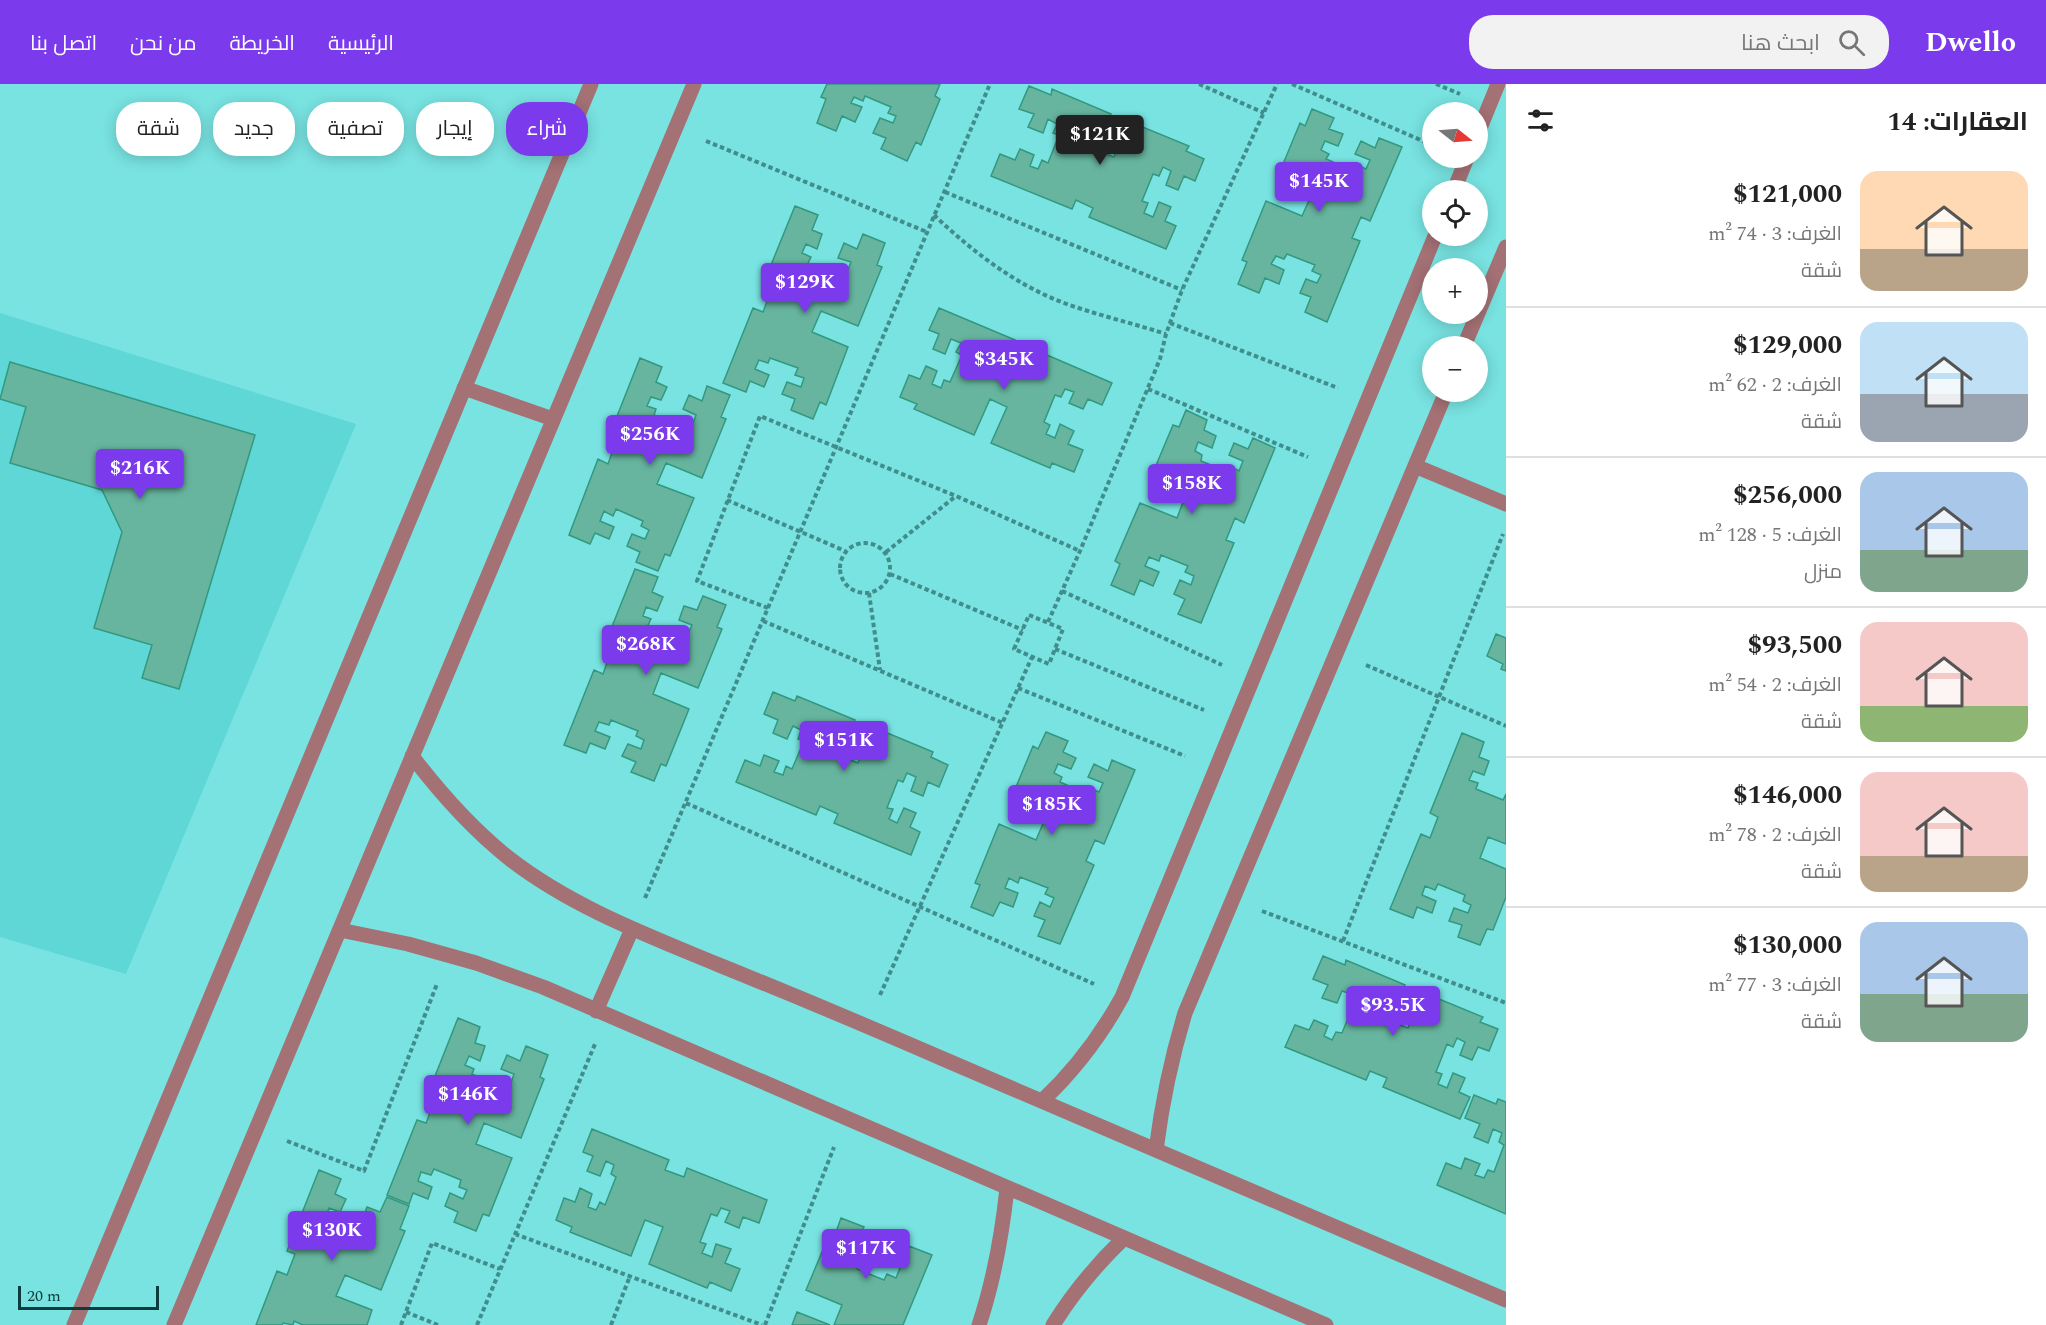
<!DOCTYPE html>
<html lang="ar">
<meta charset="utf-8">
<style>
body{margin:0;font-family:Spectral,Cairo,serif;background:#f2f2f2;color:#222;direction:rtl;height:100vh;display:flex;flex-direction:column;font-size:22px;white-space:nowrap}
*{box-sizing:border-box;margin:0}
p{font-size:20px;color:#767676}
.icon{flex:none;width:33px;height:33px;fill:none;stroke:currentColor;stroke-width:2;stroke-linecap:round;stroke-linejoin:round}
.map{position:relative;flex:1;overflow:hidden;direction:ltr}
.panel{display:flex;flex-direction:column;background:#fff;width:540px}
.panel>*{flex:none}
.top-card{position:absolute;left:18px;top:18px;width:570px;height:54px;direction:rtl;display:flex;gap:12px}
.needle{width:39px;rotate:107deg}
.fabs{position:absolute;left:1422px;top:18px;display:grid;gap:12px}
.fabs a{display:grid;place-items:center;width:66px;height:66px;border-radius:50%;background:#fff;box-shadow:0 3px 15px #0003;font-size:30px}
.scale{position:absolute;left:18px;bottom:15px;width:141px;box-sizing:border-box;padding-left:6px;border:3px solid #0c3c3c;border-top:0;font-size:16px;line-height:21px;white-space:nowrap;color:#0c3c3c;-webkit-text-stroke:4px #78e3e1;paint-order:stroke}
.price{position:absolute;translate:-50% -51px;padding:0 14px;border-radius:6px;background:#7c3aed;color:#fff;font-size:20px;line-height:39px;filter:drop-shadow(0 2px 3px #0008)}
.price::after{content:'';position:absolute;left:50%;top:36px;width:18px;height:14px;margin-left:-9px;background:inherit;clip-path:polygon(0 0,100% 0,50% 100%)}
.price.on{background:#222;color:#fff}
ul{padding:0;list-style:none}
li{display:flex;align-items:center;gap:18px;height:150px;padding:0 18px}
li+li{border-top:2px solid #e0e0e0}
li span{display:grid;place-items:center;flex:none;width:168px;height:120px;border-radius:18px;color:#555}
li>.icon{margin-inline-start:auto}
span .icon{width:72px;height:72px;fill:#fffc;stroke-width:1}
li b{font-size:26px}
h2{display:flex;justify-content:space-between;align-items:center;height:72px;padding:0 18px;font-size:26px}
.chip{padding:0 21px;border-radius:24px;background:#fff;box-shadow:0 3px 15px #0003;font-size:21px;line-height:54px}
.chip.on{background:#7c3aed;color:#fff}
header{display:flex;align-items:center;gap:36px;box-sizing:border-box;height:84px;padding:0 30px;background:#7c3aed;color:#fff}
header strong{font-size:28px}
nav{display:flex;gap:33px;margin-inline-start:auto;font-size:21px}
.search{width:420px;height:54px;background:#f2f2f2;display:flex;align-items:center;gap:15px;box-sizing:border-box;padding:0 21px;border-radius:24px;color:#767676;font-size:22px}
main{display:flex;flex:1;min-height:0}
.map>svg:first-child{display:block}
.built{fill:#5ed7d6}
.building{fill:#67b59f;stroke:#339880;stroke-width:1.5}
.lines{fill:none;stroke-linecap:round;stroke-linejoin:round}
.path{stroke:#408d8c;stroke-width:4;stroke-dasharray:4.5 3;stroke-linecap:butt}
.minor{stroke:#a47175;stroke-width:15}
</style>
<header>
<strong>Dwello</strong>
<div class="search"><svg class="icon" aria-label="search" viewBox="0 0 24 24"><circle cx="10" cy="10" r="6"/><path d="M15 15l6 6"/></svg>ابحث هنا</div>
<nav><a>الرئيسية</a><a>الخريطة</a><a>من نحن</a><a>اتصل بنا</a></nav>
</header>
<main>
<section class="panel">
<h2>العقارات: 14<svg class="icon" aria-label="filters" viewBox="0 0 24 24"><path d="M4 7h16M4 17h16"/><circle cx="9" cy="7" r="2"/><circle cx="15" cy="17" r="2"/></svg></h2>
<ul>
<li><span style="background:linear-gradient(#ffd9b3 65%,#b9a48a 0)"><svg class="icon" aria-label="home" viewBox="0 0 24 24"><path d="M3 11l9-7 9 7M6 9v11h12V9"/></svg></span><div><b>$121,000</b><p>الغرف: 3 · 74 m²</p><p>شقة</p></div></li>
<li><span style="background:linear-gradient(#bfe0f5 60%,#9aa5b1 0)"><svg class="icon" aria-label="home" viewBox="0 0 24 24"><path d="M3 11l9-7 9 7M6 9v11h12V9"/></svg></span><div><b>$129,000</b><p>الغرف: 2 · 62 m²</p><p>شقة</p></div></li>
<li><span style="background:linear-gradient(#a9c7e8 65%,#7fa58c 0)"><svg class="icon" aria-label="home" viewBox="0 0 24 24"><path d="M3 11l9-7 9 7M6 9v11h12V9"/></svg></span><div><b>$256,000</b><p>الغرف: 5 · 128 m²</p><p>منزل</p></div></li>
<li><span style="background:linear-gradient(#f6c9c9 70%,#8fb573 0)"><svg class="icon" aria-label="home" viewBox="0 0 24 24"><path d="M3 11l9-7 9 7M6 9v11h12V9"/></svg></span><div><b>$93,500</b><p>الغرف: 2 · 54 m²</p><p>شقة</p></div></li>
<li><span style="background:linear-gradient(#f6c9c9 70%,#b9a48a 0)"><svg class="icon" aria-label="home" viewBox="0 0 24 24"><path d="M3 11l9-7 9 7M6 9v11h12V9"/></svg></span><div><b>$146,000</b><p>الغرف: 2 · 78 m²</p><p>شقة</p></div></li>
<li><span style="background:linear-gradient(#a9c7e8 60%,#7fa58c 0)"><svg class="icon" aria-label="home" viewBox="0 0 24 24"><path d="M3 11l9-7 9 7M6 9v11h12V9"/></svg></span><div><b>$130,000</b><p>الغرف: 3 · 77 m²</p><p>شقة</p></div></li>
</ul>
</section>
<div class="map">
<svg width="1506" height="1241" viewBox="0 0 1506 1241">
<rect width="100%" height="100%" fill="#78e3e1"/>
<path class="built" d="M0,229L356,340L126,890L0,853Z"/>
<path class="building" d="M827,0H940L935,12L940,15L921,61L916,58L907,77L881,65L886,54L873,49L880,34L893,39L896,32L888,29L891,23L865,12L863,17L854,13L851,19L862,23L855,38L842,32L836,47L817,39L826,15L821,13Z
M1029,2L1051,11L1052,5L1111,30L1096,66L1114,73L1128,37L1189,62L1186,67L1204,75L1195,97L1184,92L1178,106L1166,101L1171,87L1163,83L1159,92L1153,90L1142,117L1148,119L1144,129L1153,133L1159,118L1171,123L1165,137L1176,142L1166,165L1089,133L1093,124L1076,116L1072,125L991,92L1000,70L1015,76L1020,65L1034,71L1030,82L1038,85L1042,76L1048,79L1059,51L1053,49L1057,40L1048,35L1043,49L1028,43L1034,30L1019,25Z
M1312,25L1334,34L1329,45L1343,50L1338,62L1325,57L1321,66L1329,70L1326,75L1354,87L1357,81L1366,85L1370,76L1355,70L1361,57L1375,64L1379,54L1402,63L1370,137L1361,133L1352,154L1360,157L1327,238L1305,228L1311,213L1300,209L1306,195L1317,199L1321,191L1312,187L1315,181L1287,170L1284,175L1276,172L1271,180L1284,186L1279,200L1265,194L1259,209L1238,200L1247,178L1242,176L1266,117L1302,132L1311,112L1276,97L1300,39L1305,42Z
M795,122L818,131L812,146L822,150L817,165L806,160L802,169L811,173L808,179L836,189L839,184L847,188L851,178L838,174L844,159L857,165L863,150L885,159L877,181L882,183L858,242L821,227L812,248L848,263L826,321L820,318L813,335L791,326L795,315L782,310L787,298L801,303L804,294L795,291L798,284L770,274L768,279L759,276L755,285L769,291L764,303L750,297L746,308L723,299L753,224L763,228L771,207L762,203Z
M939,224L1015,256L1011,265L1029,272L1033,265L1112,299L1102,321L1088,315L1083,325L1069,319L1074,308L1065,305L1061,313L1055,311L1044,338L1050,341L1046,350L1055,354L1060,340L1074,347L1068,360L1083,366L1074,388L1052,379L1050,384L991,359L1007,323L990,315L974,351L914,325L917,320L900,313L909,291L920,295L926,282L937,287L932,300L941,304L944,296L950,298L962,271L956,268L961,259L951,255L945,270L933,265L939,250L929,246Z
M640,274L662,283L656,298L667,303L661,316L651,313L647,322L656,325L654,331L681,342L683,336L693,340L696,331L683,325L689,311L702,317L707,302L730,311L721,333L726,335L702,394L666,379L657,400L694,414L670,472L665,470L658,487L636,478L640,468L627,462L632,450L645,455L649,446L641,442L643,437L616,425L613,432L604,427L600,437L614,443L609,455L595,449L590,460L569,451L598,375L608,380L616,358L608,355Z
M10,278L255,351L179,605L142,594L152,561L94,544L122,448L102,406L10,379L26,323L0,315Z
M1186,326L1207,336L1204,346L1216,352L1212,364L1198,358L1195,367L1202,371L1201,377L1228,388L1230,382L1239,387L1243,377L1229,371L1234,359L1248,365L1253,354L1275,364L1244,439L1235,434L1226,456L1234,459L1201,539L1178,530L1185,515L1174,510L1180,496L1191,501L1194,492L1185,488L1188,482L1161,471L1159,477L1149,473L1145,482L1159,488L1153,502L1140,496L1134,511L1111,501L1120,480L1115,477L1140,419L1177,434L1185,413L1149,398L1173,341L1179,343Z
M635,485L658,493L652,508L663,513L657,527L646,523L643,532L651,535L648,541L676,552L679,546L688,550L692,541L679,536L684,522L697,526L703,512L726,521L717,543L722,545L698,604L661,589L653,610L689,625L666,682L661,680L654,697L631,688L636,678L622,672L628,660L641,665L644,656L636,652L638,647L611,636L609,641L599,638L595,647L610,653L605,665L590,659L586,669L564,661L594,586L603,590L611,568L603,565Z
M1496,550L1506,554V587L1501,585L1503,580L1487,572Z
M773,608L795,617L797,612L855,636L840,672L858,679L873,643L933,668L931,673L948,681L939,703L928,698L923,712L911,707L916,693L907,689L903,698L898,696L887,724L893,725L889,735L897,739L904,724L916,729L910,743L920,748L911,771L834,739L838,730L820,722L816,731L736,698L745,676L760,682L764,671L779,677L774,688L783,691L786,682L792,685L804,657L798,655L801,646L793,642L787,655L773,649L778,636L764,630Z
M1046,648L1068,657L1063,668L1076,674L1071,685L1058,680L1054,689L1062,693L1060,698L1087,710L1090,704L1099,708L1103,699L1088,693L1094,680L1108,687L1112,676L1135,686L1104,760L1095,756L1086,777L1094,781L1060,860L1038,852L1045,836L1034,832L1040,818L1050,823L1054,814L1045,810L1048,804L1020,793L1018,799L1009,794L1005,804L1018,809L1013,823L1000,818L993,832L971,823L980,801L975,799L999,740L1036,756L1045,735L1009,720L1033,662L1038,665Z
M1462,649L1484,658L1479,673L1489,677L1484,691L1473,687L1469,696L1478,699L1476,705L1503,716L1506,710V760L1488,753L1480,774L1506,785V813L1493,846L1487,845L1480,861L1458,853L1462,841L1449,837L1454,824L1468,829L1471,821L1463,817L1465,811L1438,800L1435,806L1425,802L1422,811L1436,817L1432,829L1417,823L1413,834L1390,825L1421,750L1430,754L1438,733L1430,729Z
M1323,872L1345,881L1346,876L1405,901L1390,937L1408,944L1422,908L1483,933L1480,938L1498,945L1489,967L1478,963L1472,976L1460,971L1465,958L1457,954L1453,963L1447,960L1436,988L1442,990L1438,1000L1447,1004L1453,989L1465,994L1459,1008L1470,1013L1460,1035L1383,1003L1387,994L1370,987L1366,996L1285,963L1295,941L1309,946L1314,936L1328,942L1324,952L1332,956L1336,948L1342,949L1353,922L1347,920L1351,910L1342,907L1337,919L1322,914L1328,901L1313,895Z
M458,934L480,943L475,959L485,962L480,977L469,972L465,981L474,985L472,990L499,1002L501,996L511,999L514,990L501,985L507,971L520,977L526,962L548,971L540,993L544,995L521,1054L484,1039L476,1060L512,1074L489,1132L483,1130L476,1147L454,1138L458,1128L445,1122L450,1109L463,1115L467,1106L459,1103L461,1096L434,1085L431,1091L421,1088L418,1097L432,1103L428,1115L413,1109L409,1120L387,1111L417,1036L426,1039L434,1019L426,1015Z
M1474,1011L1496,1020L1498,1015L1506,1018V1130L1437,1101L1446,1079L1461,1085L1465,1074L1480,1080L1475,1091L1484,1094L1488,1086L1494,1088L1504,1061L1499,1058L1502,1049L1493,1045L1488,1059L1474,1053L1480,1040L1465,1034Z
M592,1045L669,1076L665,1086L684,1093L687,1084L767,1116L759,1139L743,1133L739,1144L725,1138L730,1127L721,1124L717,1132L711,1130L700,1158L706,1160L702,1169L712,1173L716,1160L731,1165L725,1179L740,1185L731,1207L710,1198L707,1204L649,1180L663,1143L645,1136L631,1172L570,1148L572,1143L556,1136L564,1114L575,1118L580,1104L592,1110L588,1123L596,1126L600,1118L605,1121L616,1093L611,1090L614,1081L606,1077L600,1092L587,1087L593,1072L583,1068Z
M319,1086L341,1095L335,1110L346,1115L340,1128L329,1124L326,1133L334,1137L332,1142L360,1153L362,1148L372,1151L375,1143L362,1137L367,1123L380,1128L387,1113L409,1122L400,1145L405,1147L381,1206L345,1191L336,1212L372,1226L367,1241H303L294,1237L293,1241L283,1239L282,1241H256L277,1187L287,1191L295,1170L287,1167Z
M841,1134L864,1143L859,1153L873,1159L868,1172L854,1166L851,1175L859,1178L857,1185L884,1196L887,1190L896,1194L900,1184L885,1178L890,1167L905,1172L909,1162L932,1171L903,1241H834L842,1221L806,1206L830,1149L835,1151Z
M797,1228L830,1241H792Z"/>
<g class="lines">
<path class="path" d="M1199,0L1264,29
M1292,0L1432,61
M1436,0L1460,10
M706,57L927,148
M945,108L1182,206
M934,131C972,167 1014,200 1064,219C1097,231 1132,239 1166,250
M1170,239L1338,304
M1148,305L1308,373
M727,416L845,467
M840 484a25 25 0 1 1 50 0a25 25 0 1 1-50 0Z
M886,468L956,412
M890,490L1023,546
M1062,507L1222,581
M869,509L880,586
M768,524L697,497L760,332L956,412L1080,467
M1029,531L1063,545L1049,580L1014,565Z
M763,537L1003,639
M1048,538L1080,467L1160,275L1166,250L1182,206L1277,0
M1055,565L1204,626
M1366,581L1506,642
M1018,604L1185,672
M686,719L1094,900
M645,814L990,0
M1262,827L1506,919
M1343,857L1503,450
M880,911L1032,573
M287,1057L364,1087L437,900
M515,1150L762,1241
M406,1228L438,1241
M401,1241L432,1159L500,1185
M477,1241L595,960
M611,1241L630,1192
M765,1241L834,1063"/>
<path class="minor" d="M1478,49L1498,0
M1454,106L1467,74
M1464,262L1506,163
M464,304L553,335
M1415,382L1506,420
M412,672C441,710 472,745 510,775C572,823 647,851 719,881C796,912 872,944 948,977C1134,1056 1320,1136 1506,1216
M340,846L408,860L476,879L543,903L1326,1241
M596,927L632,845
M1042,1017C1075,986 1100,953 1122,913L1435,152
M1156,1066C1162,1019 1171,975 1185,929L1446,308
M74,1241L591,0
M174,1241L694,0
M979,1241C994,1196 1002,1151 1007,1104
M1053,1241C1074,1207 1095,1182 1124,1154"/>
</g>
</svg>
<div class="fabs">
<a><svg class="needle" viewBox="-14 -14 28 28"><path d="M0-13l5 13h-10z" fill="#e53935"/><path d="M0 13l5-13h-10z" fill="#767676"/></svg></a>
<a><svg class="icon" aria-label="locate" viewBox="0 0 24 24"><circle cx="12" cy="12" r="6"/><path d="M12 2v4M12 18v4M2 12h4M18 12h4"/></svg></a>
<a>+</a>
<a>−</a>
</div>
<div class="scale">20 m</div>
<b class="price on" style="left:1100px;top:82px">$121K</b>
<b class="price" style="left:1319px;top:129px">$145K</b>
<b class="price" style="left:805px;top:230px">$129K</b>
<b class="price" style="left:1004px;top:307px">$345K</b>
<b class="price" style="left:650px;top:382px">$256K</b>
<b class="price" style="left:140px;top:416px">$216K</b>
<b class="price" style="left:1192px;top:431px">$158K</b>
<b class="price" style="left:646px;top:592px">$268K</b>
<b class="price" style="left:844px;top:688px">$151K</b>
<b class="price" style="left:1052px;top:752px">$185K</b>
<b class="price" style="left:1393px;top:953px">$93.5K</b>
<b class="price" style="left:468px;top:1042px">$146K</b>
<b class="price" style="left:332px;top:1178px">$130K</b>
<b class="price" style="left:866px;top:1196px">$117K</b>
<div class="top-card">
<a class="chip on">شراء</a>
<a class="chip">إيجار</a>
<a class="chip">تصفية</a>
<a class="chip">جديد</a>
<a class="chip">شقة</a>
</div>
</div>
</main>
